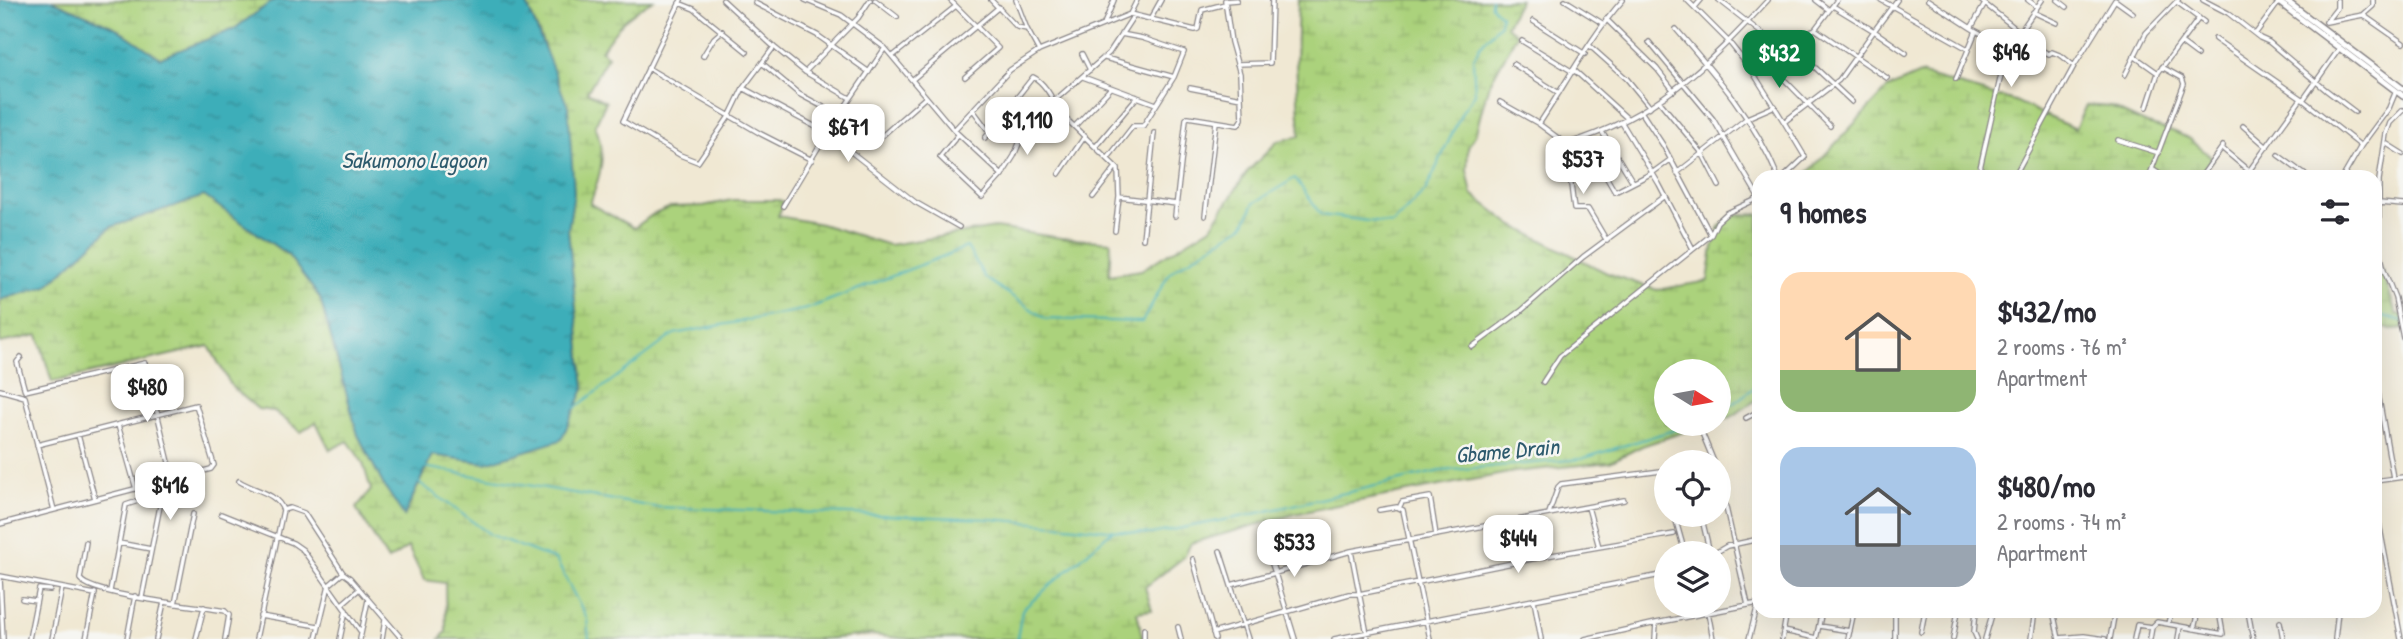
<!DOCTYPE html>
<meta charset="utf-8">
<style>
body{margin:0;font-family:"Patrick Hand",sans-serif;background:#f2f2f3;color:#2b2b33;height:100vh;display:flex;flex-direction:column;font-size:26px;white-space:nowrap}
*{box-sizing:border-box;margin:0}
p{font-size:23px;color:#7c7c81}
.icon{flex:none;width:38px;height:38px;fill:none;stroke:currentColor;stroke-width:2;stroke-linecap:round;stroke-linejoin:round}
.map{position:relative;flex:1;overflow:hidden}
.drawer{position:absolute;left:1752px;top:170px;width:630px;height:448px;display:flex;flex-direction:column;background:#fff;border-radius:21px;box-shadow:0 7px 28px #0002}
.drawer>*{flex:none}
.needle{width:46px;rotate:101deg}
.controls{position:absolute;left:1654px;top:359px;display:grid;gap:14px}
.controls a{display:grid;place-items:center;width:77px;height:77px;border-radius:50%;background:#fff;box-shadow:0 7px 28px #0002;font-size:35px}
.price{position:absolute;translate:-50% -60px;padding:0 16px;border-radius:14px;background:#fff;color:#222;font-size:23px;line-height:46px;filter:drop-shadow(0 2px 4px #0008)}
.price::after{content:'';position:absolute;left:50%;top:42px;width:21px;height:16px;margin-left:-10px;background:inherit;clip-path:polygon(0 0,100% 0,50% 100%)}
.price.selected{background:#0b8043;color:#fff}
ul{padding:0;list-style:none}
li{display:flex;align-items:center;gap:21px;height:175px;padding:0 28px}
li span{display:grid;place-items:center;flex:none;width:196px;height:140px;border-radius:21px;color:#555}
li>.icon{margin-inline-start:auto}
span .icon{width:84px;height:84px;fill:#fffc;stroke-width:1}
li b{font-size:30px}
h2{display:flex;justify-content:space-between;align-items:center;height:84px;padding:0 28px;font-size:30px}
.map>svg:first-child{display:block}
.wetland{fill:url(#wetland-marsh);stroke:#667a5c;stroke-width:2}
.water{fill:url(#water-ripples);stroke:#30687a;stroke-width:2}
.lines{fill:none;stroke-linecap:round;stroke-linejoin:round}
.stream{stroke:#3daeb9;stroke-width:2}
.minor-casing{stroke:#898587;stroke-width:6}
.major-casing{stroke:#898587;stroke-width:8}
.minor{stroke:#fff;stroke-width:3.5}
.major{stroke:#fff;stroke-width:5}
.labels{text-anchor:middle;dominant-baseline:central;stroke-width:5;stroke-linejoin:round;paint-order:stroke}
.water-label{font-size:23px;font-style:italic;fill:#2d5a6d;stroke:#f6f6f2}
</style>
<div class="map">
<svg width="2403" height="639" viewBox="0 0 2403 639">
<defs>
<pattern id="wetland-marsh" width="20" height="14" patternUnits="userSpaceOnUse" patternTransform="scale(1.75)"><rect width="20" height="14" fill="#abd27c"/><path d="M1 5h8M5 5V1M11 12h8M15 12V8" fill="none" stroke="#93b46c"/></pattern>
<pattern id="water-ripples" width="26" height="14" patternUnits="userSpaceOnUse" patternTransform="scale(1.75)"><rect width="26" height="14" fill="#3daeb9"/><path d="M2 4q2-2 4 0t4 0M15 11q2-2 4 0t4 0" fill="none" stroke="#338d98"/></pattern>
</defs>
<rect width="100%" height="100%" fill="#f6f6f2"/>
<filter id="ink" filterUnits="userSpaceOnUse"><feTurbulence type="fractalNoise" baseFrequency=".0143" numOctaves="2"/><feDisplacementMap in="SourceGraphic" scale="14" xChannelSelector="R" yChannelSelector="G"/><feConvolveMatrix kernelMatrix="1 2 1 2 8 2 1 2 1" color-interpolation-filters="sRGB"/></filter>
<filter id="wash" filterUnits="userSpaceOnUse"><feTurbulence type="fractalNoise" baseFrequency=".00686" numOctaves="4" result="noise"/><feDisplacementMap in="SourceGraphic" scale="28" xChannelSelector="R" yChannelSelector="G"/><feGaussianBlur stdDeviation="1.57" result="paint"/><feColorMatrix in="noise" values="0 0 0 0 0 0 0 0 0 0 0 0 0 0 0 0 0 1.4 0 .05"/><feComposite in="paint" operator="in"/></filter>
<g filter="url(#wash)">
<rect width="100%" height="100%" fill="#f0e8d3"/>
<path class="wetland" d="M51,0H274L234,29L160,58L116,28Z
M525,0H653C628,14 616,27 601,51L608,56L587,92L606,102L595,125C607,157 601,173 590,204L634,228L652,215L671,207L703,206L732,200H779L784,202L778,216L821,224L889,245L995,228L1061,238L1111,242L1109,275L1141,270L1211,227L1248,171L1278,141L1300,136L1296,61L1298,0H1520L1506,26L1517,34L1488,87L1475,135L1468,147L1467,170L1472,194L1512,225L1607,273L1657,290L1708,281L1713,247L1720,226L1733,215L1759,214V398L1731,417L1719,420L1718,371H1666V424H1707L1642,446L1610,462L1514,472L1332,506L1295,514L1191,543L1184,557L1145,587L1152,610L1137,612L1143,639H910L872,635L820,639H440L446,632L445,583L424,580L408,547L388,560L356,508L371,490L363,463L348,441L330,450L316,422L301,432L274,411L258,409L232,387L209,346L52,382L38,335L0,343V300L47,286L111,227L204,196L288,255L320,298L358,435L383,484L405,515L432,455L486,463L584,389L568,230L574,192L544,45Z
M1920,74L2015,101L2075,129L2086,105L2110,107L2147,124L2175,132L2190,139L2212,158L2198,177H1804L1888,88Z
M2375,269L2382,270L2396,314L2403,315V329L2394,330L2375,325Z"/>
<path class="water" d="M0,0H51L116,28L160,58L234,29L274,0H525L568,107L574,192L568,230L584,389L561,440L486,463L432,455L404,516L383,484L358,435L320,298L288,255L204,196L111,227L47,286L0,300Z"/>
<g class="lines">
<path class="stream" d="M2375,314L2403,321
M575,408L674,334L807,309L967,247L985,278L1046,319L1142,322L1170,272L1244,225L1254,203L1295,178L1321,215L1392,224L1426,190L1463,110L1475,94L1473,60L1479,47L1500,24L1501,15L1491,6V0
M1718,415L1759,384
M424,467L654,507L992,519L1151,534L1250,515L1440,471L1581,459L1693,424
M417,481L491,535L556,560L587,619L589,639
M1017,639L1022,610L1112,531"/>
</g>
</g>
<g filter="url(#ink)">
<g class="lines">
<g class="minor-casing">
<path id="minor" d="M681,0L623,121L680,155L698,162L730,115L743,88L774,47
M723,0L774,47L805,72L850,98
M805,0L841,15L885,48L954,130L1002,175
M875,0L897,17
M950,0L998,48L965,77
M991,0L1017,27L1027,29
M1016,0L1027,29L1039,51
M1565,0L1602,23
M1687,0L1729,42L1752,71L1803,34L1815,29L1837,0
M1719,0L1782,49
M1816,0L1829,10
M1881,0L1968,49
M1897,0L1874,31L1906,53
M1928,0L1971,28
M2028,0L2037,7
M2058,0L2067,7
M2115,0L2133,13
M2203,0L2228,13L2260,38L2269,42L2326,90L2355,112
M1225,1L1237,0
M2177,2L2204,22
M679,3L694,9L747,52
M755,3L817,35L869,72
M1985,4L2020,32
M1695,7L1701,0
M2033,12L2057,23
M1130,14L1137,0
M2363,15L2403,43
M1151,18L1161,0
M1606,19L1657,69L1674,91
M1533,21L1585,54
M2326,22L2363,15L2373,6V0
M2326,22L2337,8V0
M1104,24L1114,0
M1676,29C1716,75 1755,120 1778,177
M1815,29L1887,78
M1976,31L2010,49
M2256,33L2279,2
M2017,38L2049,54L2052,52L2062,56L2074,66
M2215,39L2303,100L2361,146L2389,108L2396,91
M1522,41L1573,72
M1649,42L1713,119L1759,198
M2181,43L2197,55
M1790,44L1852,102
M1590,46L1627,79L1650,107
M1082,54L1090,70
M703,56L714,38L722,31
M893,56L956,6
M2134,56L2158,73
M1105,58L1174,77
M1766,61L1830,126
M762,63L799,94L840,116
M1237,64L1270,63L1272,0
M1513,64L1559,93
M2162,67L2182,78L2184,84L2152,169L2164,177
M648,68L761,134L812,160
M1574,70L1628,119
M1752,71L1784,122
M805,72L858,18L870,0
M2125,75L2146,33L2178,0
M1083,77L1156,104
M913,79L999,7
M1956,79L1976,31L1971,28L1985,4L1980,0
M743,88L827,133L915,202L959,227
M1190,88L1241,98
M2303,100L2339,49
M1500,102L1539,124L1566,144L1574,209H1588L1607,241
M1660,102L1702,153L1719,186
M2147,107L2158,73L2199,18
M973,110L990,133
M2403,110L2390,123L2386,134L2379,180V246L2384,270L2395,298L2403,338
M1642,113L1663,145L1711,235
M1622,123L1659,184L1693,249
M1539,124C1567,82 1590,37 1623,0
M1075,126L1111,88
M2243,126L2267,147
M954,130L1010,70L1039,51L1130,14L1195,30L1198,29L1202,10L1225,4
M1602,132L1633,182
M883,135L926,97
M958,135L940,157L982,197L1002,175L1014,156L1020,141L1054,101L1109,53L1134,15
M985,138L1033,77C1042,81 1054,97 1054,107L1118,169L1119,197L1115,231
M1584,139L1615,192L1652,173L1670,160
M2118,140L2159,153
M1566,144C1656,117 1706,67 1768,0
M2387,144L2403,154
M1096,146L1137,97
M2224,150L2249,171L2301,99
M2278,155L2308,177
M1108,158L1133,126H1143L1174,77L1184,52L1142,38L1121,34
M1677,173L1747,118L1775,106
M1059,174L1085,136
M1784,177L1805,157L1784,122L1839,80L1874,31L1833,6
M1978,177L2003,66L2020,32L2042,0
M2014,177L2074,66L2115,0
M2149,177L2152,169
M2201,177L2223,146
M2245,177L2249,171L2256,177
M2343,177L2361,146
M1093,197L1116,167
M1119,197L1177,204
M2379,203L2403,205
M783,206L827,133L885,48
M1175,216L1186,119L1188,117L1238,125L1242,119L1240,74L1231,42L1225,0
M1205,216L1216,122
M1143,239L1154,133
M1472,347L1521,311L1583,257L1664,197
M21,357L17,362L25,391
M2375,376L2393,478
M1543,382L1560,356L1711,235L1717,222L1727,213L1759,198
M0,390L25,397L54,510L0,524
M25,391L145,363L173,479
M1746,418L1759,411
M118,425L136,489
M1700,428L1714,462
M78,435L95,499
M37,445L196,405L214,465L211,469L54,510
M1687,456L1688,462
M1718,472L1748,605L1759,603
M239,481C254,491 276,492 283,510L256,639
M2375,481L2403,477
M2375,502L2401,639
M1400,506L1402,502L1430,497L1436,535
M1588,507L1599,547
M283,510L290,508L304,513L343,573L350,578L402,639
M1379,510L1397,507L1403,510L1430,639
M1549,513L1558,487L1561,484L1661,471L1666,488
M221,514L293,543L303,550L361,632
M1674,514L1685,553
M1696,514L1697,520L1702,519L1710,553
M1265,541L1284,536L1295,537L1297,539
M86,542L80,579C92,596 201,606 225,611L229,615L225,639
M119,543L151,549
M1220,551L1248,639
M1351,551L1368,639
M1715,553L1727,546L1759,539
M1193,559L1215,639
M0,576L95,594
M0,579L3,639
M1231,585L1275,573L1263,538
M110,591L126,505L156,495L162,496L142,597
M22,599L36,601
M1534,600L1541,639
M175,604L193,514
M342,604L357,591
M1976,611L1974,632L1977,639
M2053,611L2059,639
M2236,611L2249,613
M2248,611L2253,639
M1708,612L1713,639
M260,616L318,626
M2280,622L2283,639
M1656,623L1748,605
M2168,624L2171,611
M1819,626L1850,631
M1178,627L1181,639
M1144,629V639
M2194,629L2198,611
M1784,631L1816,638
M1921,632L1925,611
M1213,633L1349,594H1359L1552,555L1674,534
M2059,638L2084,636L2105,639
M29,639L39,589L50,590
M52,639L62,588
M86,639L95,593
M127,639L135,596
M156,639L164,602
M196,639L204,607
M316,639L329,585L343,573
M340,639L346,610
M360,639L368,600
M382,639L385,620
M1295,639L1275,573L1351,551L1624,500
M1334,639L1666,574
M1585,639L1656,623L1655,639
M1749,639L1758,604
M1782,639L1787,611
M1816,639L1822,611
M1848,639L1854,611
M1895,639V611
M1953,639L1958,611
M1985,639L1993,611
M2031,639L2035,611
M2110,639L2115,611
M2134,639L2137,625L2152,627
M2150,639L2152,627L2157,622L2223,634L2219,611
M2178,639L2180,627
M2335,639L2338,611"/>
</g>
<g class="major-casing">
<path id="major" d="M2276,0L2403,96
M2285,0L2403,89"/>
</g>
<use href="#minor" class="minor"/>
<use href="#major" class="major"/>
</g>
</g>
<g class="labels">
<g class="water-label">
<text x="414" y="159">Sakumono Lagoon</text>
<text transform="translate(1507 450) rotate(-5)">Gbame Drain</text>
</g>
</g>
</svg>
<div class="controls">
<a><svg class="needle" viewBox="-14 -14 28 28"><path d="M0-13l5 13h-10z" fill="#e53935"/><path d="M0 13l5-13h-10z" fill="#7c7c81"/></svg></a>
<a><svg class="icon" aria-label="locate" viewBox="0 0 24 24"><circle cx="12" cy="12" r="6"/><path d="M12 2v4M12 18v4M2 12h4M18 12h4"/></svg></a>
<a><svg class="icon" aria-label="layers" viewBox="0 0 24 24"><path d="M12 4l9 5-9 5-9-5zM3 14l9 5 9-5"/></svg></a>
</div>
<b class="price" style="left:2011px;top:89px">$496</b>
<b class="price selected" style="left:1779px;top:90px">$432</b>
<b class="price" style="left:1027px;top:157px">$1,110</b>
<b class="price" style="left:848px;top:164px">$671</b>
<b class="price" style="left:1583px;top:196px">$537</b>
<b class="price" style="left:147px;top:424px">$480</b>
<b class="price" style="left:170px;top:522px">$416</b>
<b class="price" style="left:1518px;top:575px">$444</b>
<b class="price" style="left:1294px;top:579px">$533</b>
<section class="drawer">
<h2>9 homes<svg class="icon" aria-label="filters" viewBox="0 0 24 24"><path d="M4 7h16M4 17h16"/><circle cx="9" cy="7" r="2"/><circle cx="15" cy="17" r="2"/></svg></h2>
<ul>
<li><span style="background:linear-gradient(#ffd9b3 70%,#8fb573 0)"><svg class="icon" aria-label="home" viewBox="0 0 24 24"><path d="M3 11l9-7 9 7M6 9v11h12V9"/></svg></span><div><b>$432/mo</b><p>2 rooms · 76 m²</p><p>Apartment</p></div></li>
<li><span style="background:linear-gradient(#a9c7e8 70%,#9aa5b1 0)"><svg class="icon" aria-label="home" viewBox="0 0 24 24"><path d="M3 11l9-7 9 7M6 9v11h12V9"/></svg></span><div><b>$480/mo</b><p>2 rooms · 74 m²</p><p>Apartment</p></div></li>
</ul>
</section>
</div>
